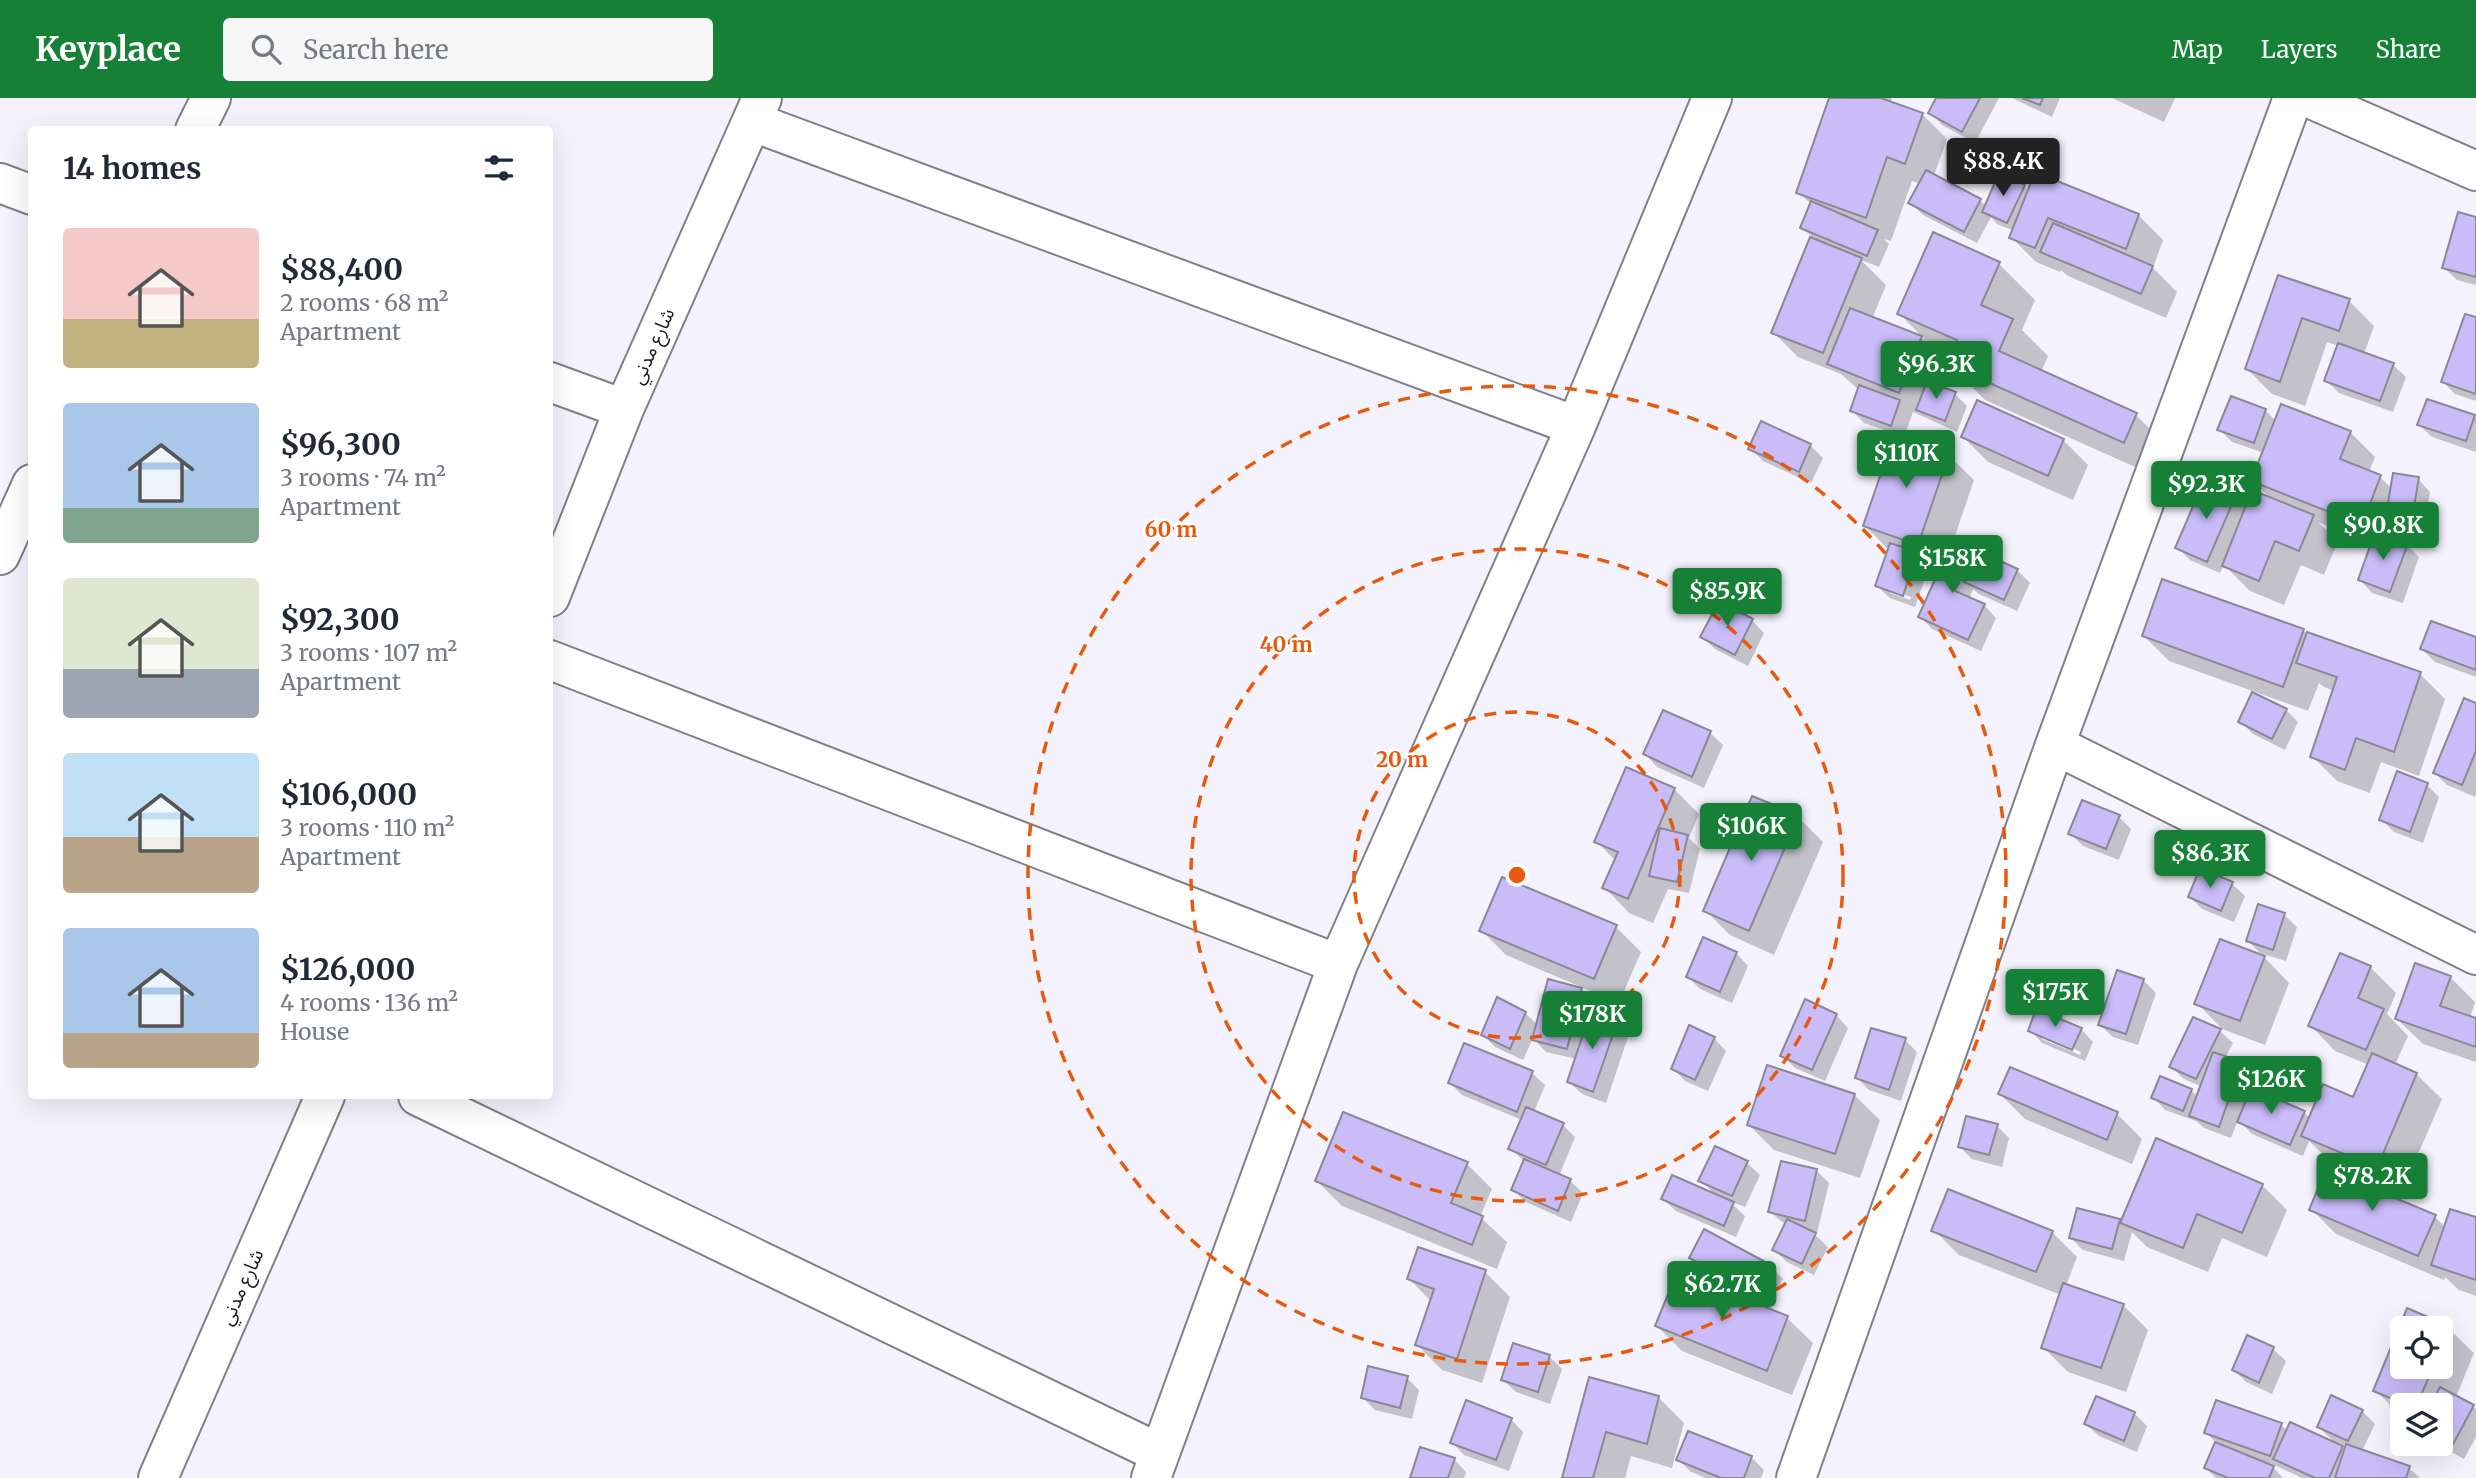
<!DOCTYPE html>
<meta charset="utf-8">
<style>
body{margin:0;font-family:Merriweather,"Noto Sans Arabic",serif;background:#f6f6f7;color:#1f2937;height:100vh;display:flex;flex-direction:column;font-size:26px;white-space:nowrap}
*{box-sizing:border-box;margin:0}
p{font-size:23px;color:#747a83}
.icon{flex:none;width:38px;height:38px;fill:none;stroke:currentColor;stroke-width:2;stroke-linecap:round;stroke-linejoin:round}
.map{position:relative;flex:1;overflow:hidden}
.drawer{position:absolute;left:28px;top:28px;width:525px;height:973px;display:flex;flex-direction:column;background:#fff;border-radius:7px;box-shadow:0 7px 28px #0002}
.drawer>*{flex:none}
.fabs{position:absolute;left:2390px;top:1218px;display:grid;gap:14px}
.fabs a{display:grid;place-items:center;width:63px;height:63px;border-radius:7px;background:#fff;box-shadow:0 7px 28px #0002;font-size:35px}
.price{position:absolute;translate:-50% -60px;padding:0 16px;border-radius:7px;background:#158036;color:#fff;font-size:23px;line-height:46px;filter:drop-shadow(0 2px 4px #0008)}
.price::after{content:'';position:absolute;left:50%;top:42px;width:21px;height:16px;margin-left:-10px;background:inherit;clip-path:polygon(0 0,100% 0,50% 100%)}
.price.active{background:#222;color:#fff}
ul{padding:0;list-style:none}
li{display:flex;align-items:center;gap:21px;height:175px;padding:0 35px}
li span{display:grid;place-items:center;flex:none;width:196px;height:140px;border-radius:7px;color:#555}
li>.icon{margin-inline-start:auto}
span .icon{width:84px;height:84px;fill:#fffc;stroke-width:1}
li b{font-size:30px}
h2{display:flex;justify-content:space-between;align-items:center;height:84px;padding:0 35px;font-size:30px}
header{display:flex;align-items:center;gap:42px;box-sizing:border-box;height:98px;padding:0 35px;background:#158036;color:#fff}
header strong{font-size:33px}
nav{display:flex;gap:38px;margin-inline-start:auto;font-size:24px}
.search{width:490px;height:63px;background:#f6f6f7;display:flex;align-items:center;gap:18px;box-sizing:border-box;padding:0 24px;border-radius:7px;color:#747a83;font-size:26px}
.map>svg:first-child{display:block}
.shadow{fill:#0003;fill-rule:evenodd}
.building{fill:#c9bcf9;stroke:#8b8895;stroke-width:2}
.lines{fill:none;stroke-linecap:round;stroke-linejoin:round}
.minor-casing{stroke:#817f8b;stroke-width:42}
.minor{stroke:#fff;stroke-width:38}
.ring{fill:none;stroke:#e8590c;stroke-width:3.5;stroke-dasharray:12 9}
.labels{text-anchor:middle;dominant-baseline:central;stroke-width:5;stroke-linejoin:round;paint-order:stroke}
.street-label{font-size:19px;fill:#17161b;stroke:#fff}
.centre{fill:#e8590c;stroke:#fff;stroke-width:3.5}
.ring-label{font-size:21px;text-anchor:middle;font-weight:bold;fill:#e8590c;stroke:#fff;stroke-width:5;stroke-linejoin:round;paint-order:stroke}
</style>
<header>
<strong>Keyplace</strong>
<div class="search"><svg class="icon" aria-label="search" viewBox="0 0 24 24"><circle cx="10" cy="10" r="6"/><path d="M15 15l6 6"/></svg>Search here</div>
<nav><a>Map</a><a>Layers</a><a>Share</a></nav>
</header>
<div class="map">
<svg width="2476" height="1380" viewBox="0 0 2476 1380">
<rect width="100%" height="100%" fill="#f4f2fd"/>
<path class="shadow" d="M1831,0H1892L1890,5L1922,16L1947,41L1934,78L1980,102L1986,109L2024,88L2029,94L2138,117L2163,142L2153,170L2177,194L2166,220L2068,178L2061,172L2060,174L2036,164L2011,139L2014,133L1997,126L1991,119L1977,145L1923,117L1911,105L1920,86L1912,83L1891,143L1884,141L1889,146L1879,169L1861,162L1886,187L1872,221L1925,242L1899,215L1999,166L2035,202L2022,232L2048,258L2041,274L2136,317L2172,353L2160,380L1985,302L1949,265L1952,259L1931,250L1946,265L1936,289L1955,296L1967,308L1957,334L1913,314L1903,342L1948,357L1974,382L1954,441L2017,472L2030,485L2017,513L1979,496L1973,491L1969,501L1984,507L1996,520L1981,553L1932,531L1920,518L1942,470L1930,466L1915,509L1890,500L1877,488L1889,452L1865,428L1896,336L1864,325L1852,312L1859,292L1841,276L1798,259L1773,234L1812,139L1802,129L1812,107L1798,94ZM1890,491L1911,499L1910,502L1890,495Z
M1938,0H1999L1975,45L1942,27L1930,14Z
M2012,0H2060L2052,19Z
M2112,0H2175L2164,24Z
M2476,121V187L2457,182L2444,170Z
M2279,179L2349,203L2374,228L2364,256L2393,267L2406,279L2393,314L2339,295L2326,283L2339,248L2327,244L2305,308L2272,296L2247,271Z
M2476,221V303L2455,296L2443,284Z
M2265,312L2276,323L2350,334L2375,359L2369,374L2380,379L2392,391L2418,381L2430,394L2423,439L2399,435L2395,430L2391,441L2407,447L2419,459L2403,505L2372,495L2360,482L2373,445L2318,424L2338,443L2324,477L2301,467L2284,507L2250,493L2224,467L2220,475L2190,462L2177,449L2235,399L2247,411L2272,402L2253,383L2264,355L2232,344L2220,332Z
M2474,318L2476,320V354L2432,339L2419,327Z
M1963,339L2063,342L2088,367L2073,402L1988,364Z
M1810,347L1823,360L1811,385L1763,363L1750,350Z
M2164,483L2420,576L2445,601L2419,678L2381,664L2370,695L2337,683L2312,658L2334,593L2324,589L2319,585L2308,613L2169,563L2144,538Z
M1752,522L1764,535L1748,568L1715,551L1702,539Z
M2476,541V579L2435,564L2422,551Z
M2476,607V695L2475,699L2447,687L2435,675Z
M2286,612L2298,624L2285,652L2253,636L2240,623Z
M1664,614L1710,635L1723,647L1704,690L1657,669L1645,656Z
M2427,687L2439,699L2423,745L2394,734L2381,721Z
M1674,691L1699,716L1689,740L1700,751L1689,795L1668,791L1653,825L1629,815L1604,789L1616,763L1596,743Z
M1798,719L1823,744L1774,857L1730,837L1705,812Z
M2119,719L2131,731L2119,762L2083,748L2070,735Z
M2201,773L2232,786L2245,798L2234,824L2202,811L2190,799Z
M2284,817L2297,829L2286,863L2260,855L2248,843Z
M1616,829L1641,854L1619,905L1506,857L1481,832Z
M1736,855L1748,868L1732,905L1700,891L1688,879Z
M2264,859L2289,885L2265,947L2222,931L2197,905Z
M2370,869L2396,895L2387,916L2408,938L2395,967L2416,976L2442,1001L2402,1093L2329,1062L2309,1043L2303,1058L2252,1036L2238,1022L2231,1040L2204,1030L2196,1023L2165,1012L2153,999L2191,992L2198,999L2202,989L2184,981L2171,969L2194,921L2220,933L2233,945L2225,960L2241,966L2253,978L2245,1001L2304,1014L2310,1021L2354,1002L2369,967L2335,953L2310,927Z
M2450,879L2475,904L2470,920L2476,922V964L2423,946L2397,921Z
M2143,882L2156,895L2138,947L2113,939L2100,927Z
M1581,891L1594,904L1591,915L1617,924L1629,936L1606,1005L1582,996L1569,984L1577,961L1546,954L1533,940L1523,962L1495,949L1483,937L1525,915L1538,927Z
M1836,917L1848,930L1825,983L1795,970L1782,957Z
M2081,931L2093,944L2085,963L2042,945L2030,932ZM2042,937L2081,954L2080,957L2042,941Z
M1714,940L1726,953L1708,993L1685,983L1673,970Z
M1905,942L1917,954L1901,1003L1869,992L1857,980Z
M1465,947L1532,975L1545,987L1534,1014L1563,1027L1575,1039L1559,1078L1570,1083L1583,1095L1571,1124L1526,1104L1513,1092L1525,1064L1510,1050L1522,1022L1462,997L1450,985Z
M2000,996L2117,1016L2142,1041L2132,1066L2025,1021Z
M1854,997L1880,1022L1860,1080L1774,1052L1749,1027Z
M1997,1028L2009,1040L2002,1069L1972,1061L1960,1049Z
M1716,1050L1747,1065L1760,1077L1745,1109L1729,1103L1745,1118L1736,1139L1676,1113L1663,1101L1717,1099L1701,1082Z
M1467,1066L1492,1091L1480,1119L1507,1144L1497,1171L1342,1108L1317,1083Z
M1816,1072L1829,1085L1817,1135L1812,1134L1828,1149L1814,1177L1787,1164L1774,1152L1786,1127L1770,1114Z
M2262,1087L2287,1112L2267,1159L2222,1140L2208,1174L2147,1149L2132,1134L2124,1163L2083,1152L2071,1140L2119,1122L2122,1125Z
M2311,1111L2435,1119L2446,1130L2476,1121V1198L2459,1192L2445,1179L2444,1182L2336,1136Z
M1934,1132L2052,1134L2077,1159L2066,1188L2123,1207L2148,1232L2126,1294L2068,1274L2043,1249L2061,1197L1959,1157Z
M1705,1134L1770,1168L1783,1181L1770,1205L1704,1172L1691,1159Z
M1485,1174L1510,1199L1482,1285L1442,1272L1417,1247L1431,1203L1409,1181Z
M1678,1176L1787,1220L1813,1245L1792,1297L1682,1253L1657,1228Z
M2408,1213L2448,1230L2474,1255L2456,1299L2476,1311V1339L2464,1361L2436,1346H2441V1307H2403V1319L2375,1292ZM2403,1230H2441V1269H2403Z
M2273,1251L2286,1263L2272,1296L2246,1284L2234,1272Z
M1549,1258L1562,1271L1550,1306L1516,1294L1503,1282Z
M1407,1280L1419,1292L1412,1321L1375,1312L1363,1300Z
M1590,1281L1658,1299L1684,1325L1672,1370L1631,1358L1625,1380H1565Z
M2362,1313L2375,1326L2362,1353L2409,1370L2420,1380H2302L2268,1364L2283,1380H2216L2206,1370L2216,1345L2206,1334L2281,1327L2288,1333L2336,1346L2319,1329ZM2337,1344L2347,1348L2346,1353Z
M2134,1315L2147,1328L2137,1354L2099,1338L2086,1326Z
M1511,1321L1523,1334L1509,1373L1464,1357L1452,1344Z
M1751,1359L1764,1372L1761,1380H1706L1691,1374L1678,1361Z
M1454,1361L1466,1374L1464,1380H1412Z"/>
<path class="building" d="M1829,0H1881L1923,15L1905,66L1887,59L1866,120L1796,95Z
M1936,0H1980L1962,34L1928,15Z
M2022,0H2043L2040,7Z
M1926,72L1981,101L1964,134L1908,105Z
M2035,74L2139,116L2126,151L2048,120L2035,150L2009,140Z
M1999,75L2025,87L2007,125L1982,114Z
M1811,103L1878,132L1867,158L1800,130Z
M2458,114L2476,119V179L2442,170Z
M2053,125L2153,168L2141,196L2040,154Z
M1933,134L2000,164L1981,207L2013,221L1999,253L2137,315L2124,345L1947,266L1957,242L1897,216Z
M1810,139L1862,160L1823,255L1771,235Z
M2278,177L2350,201L2339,233L2302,220L2280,284L2245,271Z
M1850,210L1922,238L1899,295L1827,266Z
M2465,216L2476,219V296L2441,284Z
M2338,245L2394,265L2380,303L2324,283Z
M1927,283L1956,294L1945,323L1916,312Z
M1859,287L1900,302L1891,328L1850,313Z
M2231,298L2266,311L2254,345L2217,332Z
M2427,301L2475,317L2466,343L2417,327Z
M1977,302L2064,341L2048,378L1961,339Z
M2281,306L2351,333L2340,361L2381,377L2362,427L2251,383Z
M1761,323L1811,346L1799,374L1748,351Z
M1894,337L1949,356L1918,447L1863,428Z
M2393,375L2419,379L2411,427L2385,423Z
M2204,383L2236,397L2207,464L2175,450Z
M2252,392L2314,417L2299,453L2275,443L2259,483L2222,468Z
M2375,434L2408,445L2390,494L2358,482Z
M1954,439L1975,449L1955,493L1985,506L1968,542L1918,519Z
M1890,445L1917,454L1903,498L1875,488Z
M1978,453L2018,471L2004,502L1964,484Z
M2162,481L2304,531L2283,589L2142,538Z
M1719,503L1753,521L1735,557L1700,539Z
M2431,523L2476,539V572L2420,551Z
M2307,534L2421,574L2394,654L2356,640L2345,672L2310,659L2337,579L2296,565Z
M2252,594L2287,611L2272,641L2238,624Z
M2464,600L2476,605V653L2462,687L2433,675Z
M1663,612L1711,633L1692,679L1643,656Z
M1626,669L1675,690L1628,801L1602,790L1618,754L1594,744Z
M2397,673L2428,685L2410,734L2379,722Z
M1752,698L1799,717L1749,833L1703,813Z
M2082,702L2120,717L2106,751L2068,736Z
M1660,730L1688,737L1677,784L1649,778Z
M2200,770L2233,784L2221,813L2188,799Z
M1502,779L1617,827L1594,881L1479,833Z
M2258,806L2285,815L2273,852L2246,843Z
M1703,839L1737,854L1720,894L1686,879Z
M2220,841L2265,858L2240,923L2194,906Z
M2340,855L2371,868L2358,900L2384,911L2366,952L2308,928Z
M2415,865L2451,878L2440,908L2476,920V949L2395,921Z
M2117,872L2144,881L2126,936L2098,927Z
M1548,881L1582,890L1567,951L1532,942Z
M1497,899L1526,914L1510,951L1481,937Z
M1805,901L1837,916L1812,972L1780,958Z
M2036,911L2082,930L2072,952L2028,933Z
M1591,913L1618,922L1593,994L1567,984Z
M2193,919L2221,931L2196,981L2169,969Z
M1689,927L1715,939L1695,982L1671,971Z
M1871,930L1906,940L1889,992L1855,980Z
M1464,945L1533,973L1517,1014L1448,985Z
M2213,954L2242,964L2219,1029L2189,1018Z
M2372,955L2417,975L2377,1070L2301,1038L2323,986L2353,999Z
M1767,967L1855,996L1835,1056L1747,1027Z
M2010,969L2118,1014L2107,1042L1998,996Z
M2160,978L2192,991L2183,1013L2151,1000Z
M2251,990L2305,1013L2290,1047L2237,1024Z
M1526,1009L1564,1025L1546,1067L1508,1051Z
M1343,1014L1468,1064L1451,1105L1483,1118L1472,1147L1315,1083Z
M1966,1018L1998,1026L1989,1057L1958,1049Z
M2156,1040L2263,1086L2242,1135L2197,1116L2183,1150L2120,1125Z
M1715,1048L1748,1063L1732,1098L1698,1083Z
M1524,1061L1571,1081L1558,1113L1511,1092Z
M1781,1063L1817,1071L1805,1123L1768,1114Z
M2326,1071L2436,1117L2418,1158L2309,1112Z
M1672,1077L1734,1104L1724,1128L1661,1101Z
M1948,1091L2053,1133L2036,1174L1931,1133Z
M2077,1110L2120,1121L2112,1151L2069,1140Z
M2450,1111L2476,1119V1182L2431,1167Z
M1787,1121L1816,1135L1802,1166L1772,1152Z
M1704,1131L1771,1167L1757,1194L1689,1160Z
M1418,1149L1486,1172L1457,1261L1415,1247L1434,1191L1407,1181Z
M1677,1174L1788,1218L1767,1273L1655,1228Z
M2063,1185L2124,1206L2101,1270L2041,1250Z
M2407,1210L2449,1228L2441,1249V1230H2403V1269H2433L2417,1307H2407L2373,1293Z
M2247,1237L2274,1249L2259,1285L2232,1272Z
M1513,1245L1550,1257L1538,1294L1501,1282Z
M1368,1268L1408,1278L1400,1310L1361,1300Z
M1589,1279L1659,1298L1647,1346L1606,1334L1593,1380H1562Z
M2440,1289L2474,1307L2451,1350L2441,1345V1307H2430Z
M2331,1297L2363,1312L2348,1343L2317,1329Z
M2096,1298L2135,1314L2124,1343L2084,1326Z
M1466,1302L1512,1320L1496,1362L1450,1345Z
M2216,1302L2282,1325L2270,1358L2204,1335Z
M2290,1324L2343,1348L2329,1380H2315L2273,1361Z
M1688,1333L1752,1358L1744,1380H1721L1676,1362Z
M2215,1344L2274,1368L2269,1380H2228L2204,1370Z
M2346,1346L2410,1368L2406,1380H2335Z
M1420,1349L1455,1360L1448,1380H1410Z"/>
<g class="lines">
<g class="minor-casing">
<path id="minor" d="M2309,0L2476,73
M753,24L1576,328
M195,32L211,0
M0,85L32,97
M550,284L624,311
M0,457L32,386
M550,499L624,311L762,0
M550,562L1338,866
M2055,647L2476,857
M418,998L1159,1355
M158,1380L325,998
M1151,1380L1338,866L1576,328L1712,0
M1796,1380L2055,647L2293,0"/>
</g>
<use href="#minor" class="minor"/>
</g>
<g class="ring">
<circle cx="1517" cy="777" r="163"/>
<circle cx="1517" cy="777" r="326"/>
<circle cx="1517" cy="777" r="489"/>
</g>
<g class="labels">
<g class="street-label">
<text transform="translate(652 248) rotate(-66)">شارع مدني</text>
<text transform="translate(241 1189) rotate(-66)">شارع مدني</text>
</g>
</g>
<circle cx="1517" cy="777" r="10" class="centre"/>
<g class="ring-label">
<text x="1171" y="439">60 m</text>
<text x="1286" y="554">40 m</text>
<text x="1402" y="669">20 m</text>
</g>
</svg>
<div class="fabs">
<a><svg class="icon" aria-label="locate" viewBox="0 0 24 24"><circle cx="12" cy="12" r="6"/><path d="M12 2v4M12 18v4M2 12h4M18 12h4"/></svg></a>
<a><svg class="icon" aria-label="layers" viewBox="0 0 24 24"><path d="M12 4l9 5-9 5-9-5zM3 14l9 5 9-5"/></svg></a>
</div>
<b class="price active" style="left:2003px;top:100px">$88.4K</b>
<b class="price" style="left:1936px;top:303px">$96.3K</b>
<b class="price" style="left:1906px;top:392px">$110K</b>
<b class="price" style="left:2206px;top:423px">$92.3K</b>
<b class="price" style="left:2383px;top:464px">$90.8K</b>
<b class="price" style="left:1952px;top:497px">$158K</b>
<b class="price" style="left:1727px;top:530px">$85.9K</b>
<b class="price" style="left:1751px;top:765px">$106K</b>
<b class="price" style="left:2210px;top:792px">$86.3K</b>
<b class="price" style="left:2055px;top:931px">$175K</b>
<b class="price" style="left:1592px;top:953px">$178K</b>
<b class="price" style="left:2271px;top:1018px">$126K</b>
<b class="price" style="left:2372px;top:1115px">$78.2K</b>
<b class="price" style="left:1722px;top:1223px">$62.7K</b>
<section class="drawer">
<h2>14 homes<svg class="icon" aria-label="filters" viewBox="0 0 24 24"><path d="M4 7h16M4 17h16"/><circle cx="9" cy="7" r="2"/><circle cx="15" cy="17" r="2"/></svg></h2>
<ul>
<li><span style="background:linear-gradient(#f6c9c9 65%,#c2b280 0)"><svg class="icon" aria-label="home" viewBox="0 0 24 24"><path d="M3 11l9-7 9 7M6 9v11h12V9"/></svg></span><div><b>$88,400</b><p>2 rooms · 68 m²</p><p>Apartment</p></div></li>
<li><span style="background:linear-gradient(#a9c7e8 75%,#7fa58c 0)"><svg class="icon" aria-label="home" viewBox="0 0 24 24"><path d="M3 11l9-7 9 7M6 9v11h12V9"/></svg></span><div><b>$96,300</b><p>3 rooms · 74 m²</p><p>Apartment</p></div></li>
<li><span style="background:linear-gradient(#dfe7d0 65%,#9aa5b1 0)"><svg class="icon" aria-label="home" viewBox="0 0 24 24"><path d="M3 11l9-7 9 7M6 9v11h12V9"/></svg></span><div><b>$92,300</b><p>3 rooms · 107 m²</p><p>Apartment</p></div></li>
<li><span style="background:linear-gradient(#bfe0f5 60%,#b9a48a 0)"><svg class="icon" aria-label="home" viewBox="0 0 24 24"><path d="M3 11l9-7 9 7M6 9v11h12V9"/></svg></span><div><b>$106,000</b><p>3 rooms · 110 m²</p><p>Apartment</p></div></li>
<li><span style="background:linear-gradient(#a9c7e8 75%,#b9a48a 0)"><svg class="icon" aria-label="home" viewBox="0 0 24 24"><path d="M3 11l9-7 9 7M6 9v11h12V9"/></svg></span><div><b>$126,000</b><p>4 rooms · 136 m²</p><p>House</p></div></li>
</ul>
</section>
</div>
